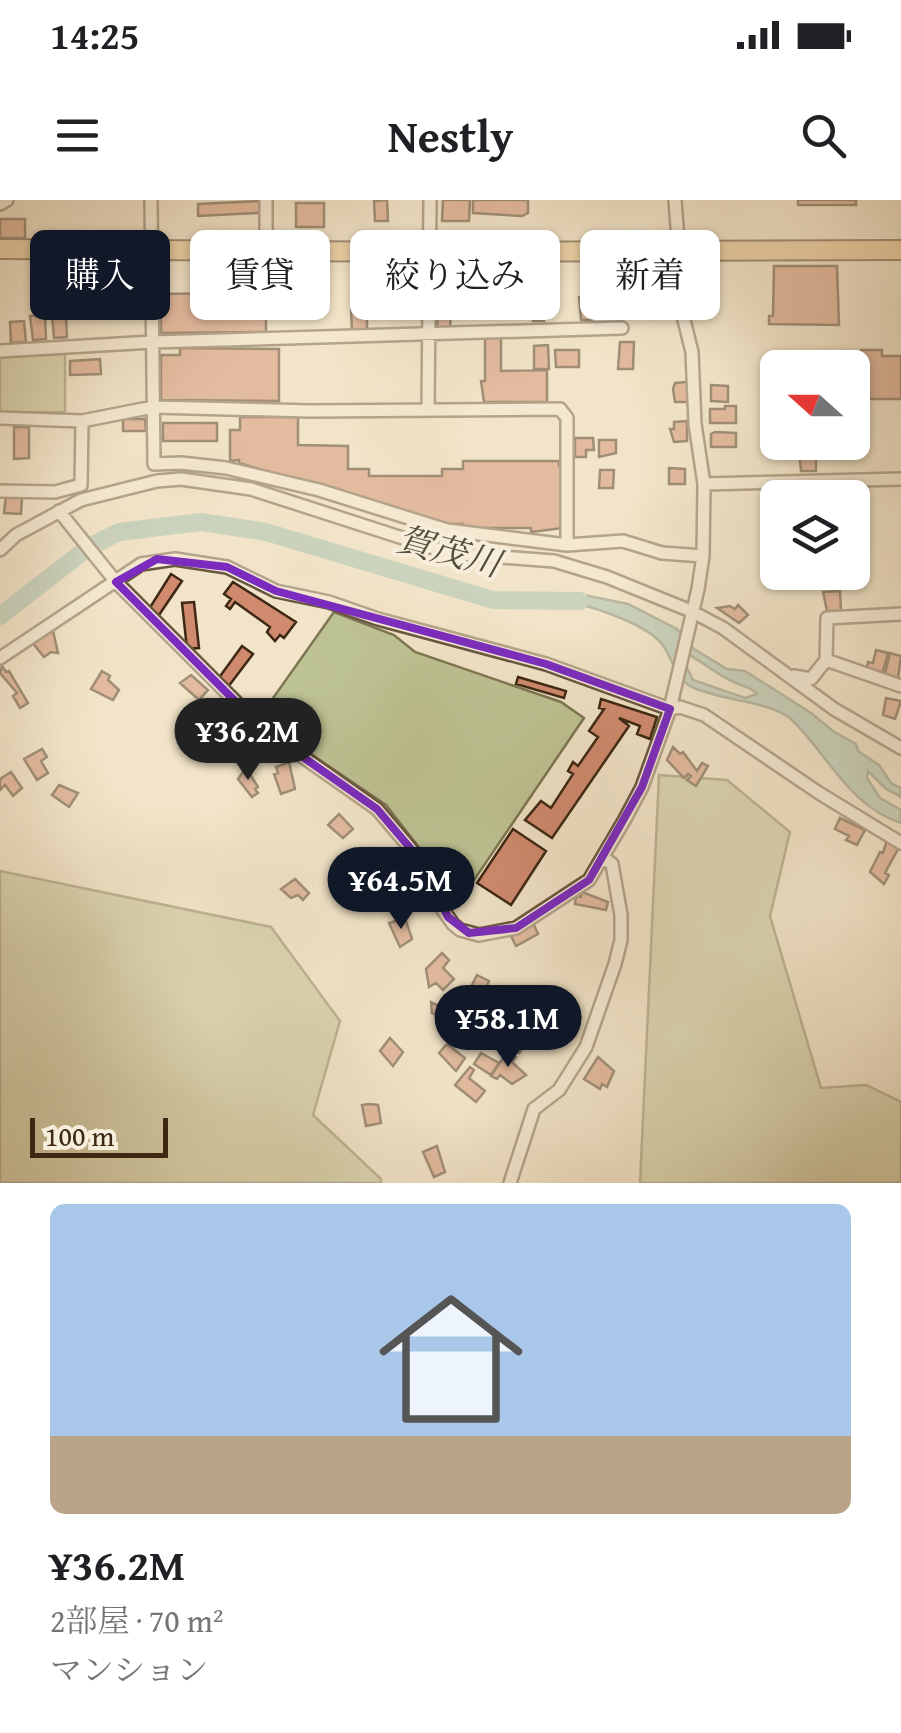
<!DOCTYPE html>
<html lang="ja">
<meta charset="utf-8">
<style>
body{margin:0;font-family:"Gentium Book Plus","Noto Serif JP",serif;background:#f2f2f2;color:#202124;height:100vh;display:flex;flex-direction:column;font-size:38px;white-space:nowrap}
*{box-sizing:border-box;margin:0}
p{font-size:32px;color:#757577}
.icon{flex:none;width:55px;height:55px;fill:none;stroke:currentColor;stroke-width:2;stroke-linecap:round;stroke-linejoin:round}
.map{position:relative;height:983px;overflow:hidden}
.sheet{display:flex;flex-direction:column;background:#fff;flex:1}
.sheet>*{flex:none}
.top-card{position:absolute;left:30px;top:30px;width:842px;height:90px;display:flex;gap:20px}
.needle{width:65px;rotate:291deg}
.tools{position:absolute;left:760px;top:150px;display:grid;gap:20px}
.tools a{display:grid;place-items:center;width:110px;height:110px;border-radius:15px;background:#fff;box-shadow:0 2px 8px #0004;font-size:50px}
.scale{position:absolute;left:30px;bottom:25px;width:138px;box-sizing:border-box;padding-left:10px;border:5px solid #3d2813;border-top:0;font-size:28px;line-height:35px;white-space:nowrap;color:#3d2813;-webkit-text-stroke:8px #f7eddb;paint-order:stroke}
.price{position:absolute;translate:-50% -85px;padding:0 22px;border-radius:35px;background:#111827;color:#fff;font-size:32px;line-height:65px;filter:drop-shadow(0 2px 5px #0008)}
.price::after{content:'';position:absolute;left:50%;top:60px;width:30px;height:22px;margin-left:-15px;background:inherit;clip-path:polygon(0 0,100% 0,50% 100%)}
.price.current{background:#222;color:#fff}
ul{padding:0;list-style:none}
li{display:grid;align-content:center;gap:20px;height:530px;padding:0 50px}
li+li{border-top:2px solid #e0e0e0}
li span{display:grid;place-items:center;height:310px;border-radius:15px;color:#555}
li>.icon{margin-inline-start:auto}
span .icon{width:180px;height:180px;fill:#fffc;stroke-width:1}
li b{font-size:42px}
.tag{padding:0 35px;border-radius:15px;background:#fff;box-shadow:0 2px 8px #0004;font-size:35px;line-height:90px}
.tag.current{background:#111827;color:#fff}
.status{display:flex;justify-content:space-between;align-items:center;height:70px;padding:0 50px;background:#fff;direction:ltr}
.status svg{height:28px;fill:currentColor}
header{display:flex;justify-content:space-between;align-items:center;height:130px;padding:0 50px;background:#fff;font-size:45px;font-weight:700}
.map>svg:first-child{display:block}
.green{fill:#bec393;stroke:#7e7653;stroke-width:2.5}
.water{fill:#9cbfaf;stroke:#768371;stroke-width:2.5;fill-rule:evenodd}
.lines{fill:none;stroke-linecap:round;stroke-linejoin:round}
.river{stroke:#9cbfaf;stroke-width:18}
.building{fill:#d08a6e;stroke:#3d2813;stroke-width:2.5}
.minor-casing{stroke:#6a5740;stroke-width:16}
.highway-casing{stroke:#3d2813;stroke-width:22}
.minor{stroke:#f7eddb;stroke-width:11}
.highway{stroke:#e9c284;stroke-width:18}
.marked{fill:none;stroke:#7b2cbf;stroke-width:8;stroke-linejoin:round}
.labels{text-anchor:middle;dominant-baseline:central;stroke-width:8;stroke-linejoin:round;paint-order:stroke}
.water-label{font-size:35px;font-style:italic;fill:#554e3a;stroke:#f7eddb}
</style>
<div class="status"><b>14:25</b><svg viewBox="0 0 49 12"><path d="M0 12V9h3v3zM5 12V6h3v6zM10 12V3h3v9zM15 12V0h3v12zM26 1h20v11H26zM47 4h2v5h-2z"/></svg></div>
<header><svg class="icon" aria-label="menu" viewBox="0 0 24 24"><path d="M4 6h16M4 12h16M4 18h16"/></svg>Nestly<svg class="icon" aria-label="search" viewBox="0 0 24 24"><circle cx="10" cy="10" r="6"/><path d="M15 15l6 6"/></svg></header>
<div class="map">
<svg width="901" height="983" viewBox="0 0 901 983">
<rect width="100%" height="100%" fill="#f2e4c8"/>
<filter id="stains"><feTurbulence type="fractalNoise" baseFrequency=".002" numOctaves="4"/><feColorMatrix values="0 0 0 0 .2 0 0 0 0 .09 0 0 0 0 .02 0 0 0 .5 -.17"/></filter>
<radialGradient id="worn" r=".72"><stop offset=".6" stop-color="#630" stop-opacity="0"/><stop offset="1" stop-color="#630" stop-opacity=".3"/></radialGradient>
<path class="green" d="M65,151V212L0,213V155Z
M334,412L394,435L415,452L561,502L584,518L472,683L421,650L386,605L280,533L261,515Z
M659,575L727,580L790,632L770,716L821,888L866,885L901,902V983H640Z
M0,671L271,727L340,821L313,915L381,979V983H0Z"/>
<path class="water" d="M574,393L628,404L677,429L694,449L727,469L745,471L811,513L833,531L856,544L858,551L879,565L891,583L901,588V597L885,588L868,571L867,578L880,598L901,610V623C850,607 828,555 792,520C772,501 721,501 692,487C676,480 672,457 662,444C645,423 585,403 558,400ZM678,450C699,457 715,475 736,483C745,487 751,487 757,494L745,498L693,480Z"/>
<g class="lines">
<path class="river" d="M0,416L89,347L119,332L201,322L266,332L493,400L580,401"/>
</g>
<path class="building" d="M387,0L388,21H375L374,1Z
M443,0H470L469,21H442Z
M473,0H528V13L522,16L473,13Z
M798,0H856V5H798Z
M259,1L260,11L257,13L198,16V4Z
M296,3H324V27H296Z
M0,19H25V38H0Z
M708,66L701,92L692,90L697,67Z
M774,66H837L839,125L769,124V116H773Z
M353,68H374L375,100L357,101L356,87H352Z
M402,69H420L421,89H418L417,96H401Z
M536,75L555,77L552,95H535Z
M628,77L639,88L642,100H645L646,110L618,113L615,81Z
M81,83L83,105H79L82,112L68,113L66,84Z
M512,83H533V95L512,96Z
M139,89L140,99H136V105L123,106L122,90Z
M100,90V97L116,96L121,110L88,111L87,91Z
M674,92V109H652L651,93Z
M224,93V102L266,101V132L161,133V94Z
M586,96V101L592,100L594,119L590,120H581L579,97Z
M532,97H544V121H533Z
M452,98H490V113H452Z
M438,108H451L450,128H437Z
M367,109V131L352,132L351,110Z
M66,114L67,137L54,138L52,115Z
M45,115L46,139L33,140L30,116Z
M24,121L26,142L11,143L10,122Z
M485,138H501V171L547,170V202H484L481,181H485Z
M620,142H634L633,169H618Z
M548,145L549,169H534V146Z
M180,148L279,149V201L161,200V155H180Z
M555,150H579V167H556Z
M861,150H882V156H901V199H861Z
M100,159L101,174L70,175V161Z
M687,182L688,202H675L673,189L675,183Z
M711,185L728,186V202L711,201Z
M725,206H736V223H710V209H725Z
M240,217H298V245L348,246V269H369V276H442V269H463V261H559V266H563V328L531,332V328H463V324H448L239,263V260L230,261V230H240Z
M123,219H145L146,231H123Z
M687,221V241L674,242L670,229H674V222Z
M163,223H217V241H163Z
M14,227H29V258L14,259Z
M715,232L736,233V247H711V234Z
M575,238H593L594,250H586V257H575Z
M599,240H616V253L599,257Z
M819,248V256L810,257L816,259V271H801L799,249Z
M669,268L685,269V284H669Z
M600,270H614L613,288H599Z
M6,296L22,297L21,314L4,313Z
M171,374L182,381L159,415L149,409Z
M233,382L296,422L284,438L280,435L275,441L267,432L270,427L235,402L230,409L226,406L231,399L224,394Z
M840,391L841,411H827L823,392Z
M194,402L199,448L187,449L182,403Z
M738,405L748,415L739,423L717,408L730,406L735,409Z
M53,431L58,453L51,452L44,457L31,441Z
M242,446L253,454L228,487L218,479Z
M876,450L888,453L882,474L866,471L868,462L873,463Z
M890,453L901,456L898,478L885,474Z
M2,466L6,472L9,471L28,503L20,508L13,496L17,493L0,473Z
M102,471L110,476L108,480L119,490L113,500L91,489Z
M191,475L208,490L199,500L180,483Z
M518,477L566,491L564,498L516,484Z
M886,498L901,501L895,519L883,515Z
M601,499L657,517L650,539L637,534L640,526L619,518L629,526L552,638L525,620L541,601L551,608L573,574L568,571L573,562L578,566L598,537L589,531L604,509L599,508Z
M673,547L680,554L683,552L697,571L702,563L708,566L696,586L687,580L691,576L688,574L684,578L667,560Z
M42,549L47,557L41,561L48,573L37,580L24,559Z
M289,562L295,589L281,594L274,574L278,573L276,567Z
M246,568L258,587L255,589L258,593L252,597L238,579Z
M11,572L22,588L13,596L5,585L0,590V579Z
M59,585L78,593L69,607L52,595Z
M339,614L353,629L343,638L328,625Z
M840,618L865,630L857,645L846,640L849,636L835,629Z
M513,629L546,651L511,705L477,683Z
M887,640L898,649L885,673L889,675L884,684L870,672L880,652L883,653Z
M295,679L309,693L303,700L298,695L291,698L281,689Z
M582,692L608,702L606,710L575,704L576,696L581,697Z
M405,718L412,739L400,747L389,723Z
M533,723L538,734L516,746L511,736Z
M442,753L449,760L443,768L454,779L443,790L436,783L429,787L426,769Z
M477,775L489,781L486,788L501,796L496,807L468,793Z
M448,798L475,812L468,827L432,813L431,802L443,808Z
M511,818L518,827L514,833L527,843L519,853L516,851L514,855L495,842Z
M390,838L403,852L393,866L380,851Z
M447,844L465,858L456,871L439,853Z
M507,852L516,857L512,862L526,875L512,884L500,875L497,879L491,876Z
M481,853L499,863L491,875L474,864Z
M598,857L614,871L607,887L602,884L600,889L584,879Z
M470,867L474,870L469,878L485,891L476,902L455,885Z
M369,904L378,905L381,923L366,926L362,905Z
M437,946L445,972L434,977L423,952Z"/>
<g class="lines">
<g class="minor-casing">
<path id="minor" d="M151,0L154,264L181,263L226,268L319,290L447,330L567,345L623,341L662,353L703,356
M266,0V51
M0,4L7,0
M0,151L152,142L622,128
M428,208L430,0
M0,218L82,221L153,207L310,211L560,209L567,218V345
M704,284L901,279
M0,291L55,292L81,285L82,221
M59,311L116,382L263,529L377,609L422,662L431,677L443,710L453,724L460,730L479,735L516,728L589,680L625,619L642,587L670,509L698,389L703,356L704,284L695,224L692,152L684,120L675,0
M0,350L16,335L81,300L157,281L181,279L251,289L449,353L554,361L607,377L691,411L723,428L834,509L901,548
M0,458L141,364L175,359L227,367L276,391L329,402L378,419L546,464L670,509L680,507L704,515L819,593L901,643
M826,460L827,418L901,414
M794,476L811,479L826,460L901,486
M510,983L534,909L559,890L586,847L615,764L621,740V715L612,664L604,658"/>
</g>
<g class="highway-casing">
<path id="highway" d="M0,49L428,52L901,50"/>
</g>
<use href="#minor" class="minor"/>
<use href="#highway" class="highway"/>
</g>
<path d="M0 0H901V983H0ZM157,359L227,367L276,391L546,464L670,509L642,587L589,680L516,728L469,733L448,717L422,662L377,609L263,529L116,382Z" fill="#f2e4c8" fill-opacity=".55" fill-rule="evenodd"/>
<path class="marked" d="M157,359L227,367L276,391L546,464L670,509L642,587L589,680L516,728L469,733L448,717L422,662L377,609L263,529L116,382Z"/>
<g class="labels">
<g class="water-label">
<text transform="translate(449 351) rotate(15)">賀茂川</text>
</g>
</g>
<rect width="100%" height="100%" filter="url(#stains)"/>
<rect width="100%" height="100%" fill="url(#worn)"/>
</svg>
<div class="tools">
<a><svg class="needle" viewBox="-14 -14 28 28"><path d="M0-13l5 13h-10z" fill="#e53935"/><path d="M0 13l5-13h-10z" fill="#757577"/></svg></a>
<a><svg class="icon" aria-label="layers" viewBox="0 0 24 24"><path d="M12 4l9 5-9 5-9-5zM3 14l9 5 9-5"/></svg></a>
</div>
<div class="scale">100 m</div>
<b class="price current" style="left:248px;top:583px">¥36.2M</b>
<b class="price" style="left:401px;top:732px">¥64.5M</b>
<b class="price" style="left:508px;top:870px">¥58.1M</b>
<div class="top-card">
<a class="tag current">購入</a>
<a class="tag">賃貸</a>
<a class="tag">絞り込み</a>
<a class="tag">新着</a>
</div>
</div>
<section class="sheet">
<ul>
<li><span style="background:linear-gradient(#a9c7e8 75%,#b9a48a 0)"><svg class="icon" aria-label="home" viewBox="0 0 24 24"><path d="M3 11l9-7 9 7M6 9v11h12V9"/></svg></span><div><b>¥36.2M</b><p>2部屋 · 70 m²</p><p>マンション</p></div></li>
</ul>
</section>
